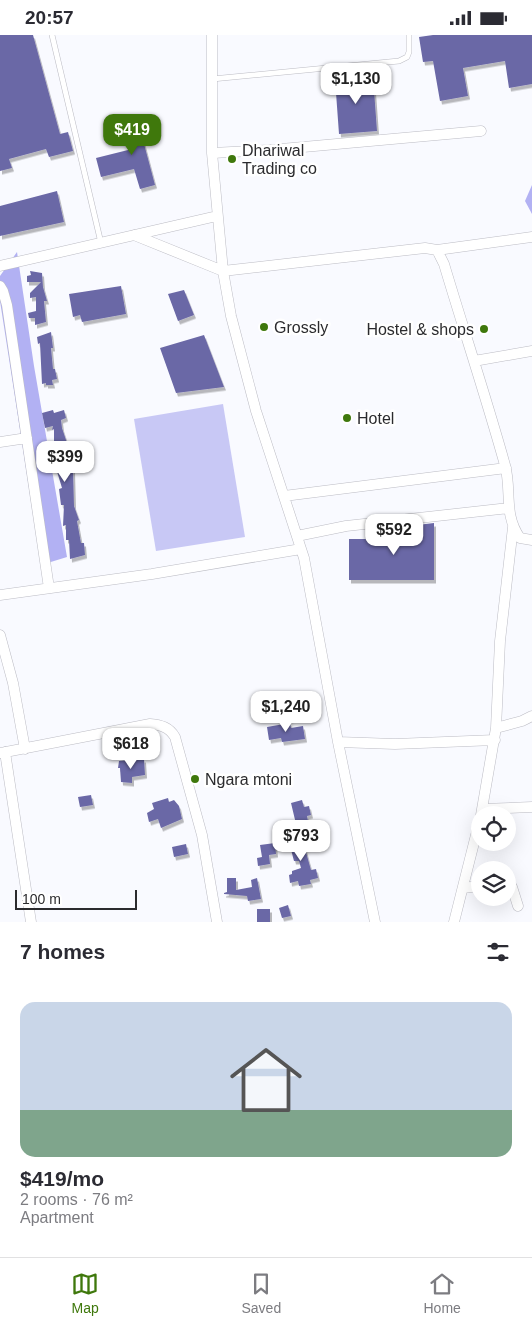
<!DOCTYPE html>
<meta charset="utf-8">
<style>
body{margin:0;font-family:Helvetica,sans-serif;background:#f2f2f3;color:#2b2b33;height:100vh;display:flex;flex-direction:column;font-size:19px;white-space:nowrap}
*{box-sizing:border-box;margin:0}
p{font-size:16px;color:#7c7c81}
.icon{flex:none;width:28px;height:28px;fill:none;stroke:currentColor;stroke-width:2;stroke-linecap:round;stroke-linejoin:round}
.map{position:relative;height:887px;overflow:hidden}
.side{display:flex;flex-direction:column;background:#fff;flex:1}
.side>*{flex:none}
.fabs{position:absolute;left:471px;top:771px;display:grid;gap:10px}
.fabs a{display:grid;place-items:center;width:45px;height:45px;border-radius:50%;background:#fff;box-shadow:0 5px 20px #0002;font-size:25px}
.scale{position:absolute;left:15px;bottom:12px;width:122px;box-sizing:border-box;padding-left:5px;border:2px solid #2b2b2e;border-top:0;font-size:14px;line-height:18px;white-space:nowrap;color:#2b2b2e;-webkit-text-stroke:4px #fff;paint-order:stroke}
.price{position:absolute;translate:-50% -42px;padding:0 11px;border-radius:10px;background:#fff;color:#222;font-size:16px;line-height:32px;filter:drop-shadow(0 1px 2px #0008)}
.price::after{content:'';position:absolute;left:50%;top:30px;width:15px;height:11px;margin-left:-8px;background:inherit;clip-path:polygon(0 0,100% 0,50% 100%)}
.price.current{background:#3f780c;color:#fff}
ul{padding:0;list-style:none}
li{display:grid;align-content:center;gap:10px;height:265px;padding:0 20px}
li+li{border-top:1px solid #e1e1e2}
li span{display:grid;place-items:center;height:155px;border-radius:15px;color:#555}
li>.icon{margin-inline-start:auto}
span .icon{width:90px;height:90px;fill:#fffc;stroke-width:1}
li b{font-size:21px}
h2{display:flex;justify-content:space-between;align-items:center;height:60px;padding:0 20px;font-size:21px}
.status{display:flex;justify-content:space-between;align-items:center;height:35px;padding:0 25px;background:#fff;direction:ltr}
.status svg{height:14px;fill:currentColor}
.menu{display:flex;justify-content:space-around;align-items:center;height:70px;border-top:1px solid #e1e1e2;background:#fff;font-size:14px;color:#7c7c81}
.menu a{display:grid;justify-items:center;gap:2px}
.menu .current{color:#3f780c}
.map>svg:first-child{display:block}
.green{fill:#c8c8f5}
.forest{fill:#b2b1f3}
.building{fill:#6b68a6;filter:url(#shadow)}
.lines{fill:none;stroke-linecap:round;stroke-linejoin:round}
.lane-casing{stroke:#bcbcc4;stroke-width:6}
.street-casing{stroke:#bcbcc4;stroke-width:11}
.lane{stroke:#fff;stroke-width:5}
.street{stroke:#fff;stroke-width:10}
.poi-dot{fill:#3f780c;stroke:#fff;stroke-width:2}
.labels{text-anchor:middle;dominant-baseline:central;stroke-width:5;stroke-linejoin:round;paint-order:stroke}
.poi-label{font-size:16px;fill:#2b2b2e;stroke:#fff;text-anchor:start}
</style>
<div class="status"><b>20:57</b><svg viewBox="0 0 49 12"><path d="M0 12V9h3v3zM5 12V6h3v6zM10 12V3h3v9zM15 12V0h3v12zM26 1h20v11H26zM47 4h2v5h-2z"/></svg></div>
<div class="map">
<svg width="532" height="887" viewBox="0 0 532 887">
<defs>
<filter id="shadow"><feDropShadow dx="2" dy="3.5" stdDeviation="0" flood-color="#0004"/></filter>
</defs>
<rect width="100%" height="100%" fill="#f9faff"/>
<path class="green" d="M223,369L245,502L156,516L134,384Z"/>
<path class="forest" d="M532,150V179L525,166Z
M17,217L34,331L67,522L41,530L0,266V241Z"/>
<path class="building" d="M0,0H33L60,99L68,97L73,116L49,122L46,114L9,124L12,133L0,136Z
M433,0H532V49L509,53L505,26L463,33L468,61L440,66L433,26L423,27L419,2Z
M373,41L377,96L339,99L335,44Z
M153,84L157,101L143,105L155,150L140,154L134,134L101,142L96,123L132,114L126,91Z
M57,156L64,187L0,201V171Z
M30,236L42,238L43,252L47,266H44L46,287L35,290V283H29L28,278L36,276V262L30,263V258L41,247H27V241L31,240Z
M121,251L126,279L82,287L80,280L73,282L69,259Z
M184,255L194,280L178,286L168,259Z
M51,297L53,313H51L53,334H55L57,344L52,345L53,350H46V348L42,349L40,308L38,309L37,302Z
M204,300L224,352L176,358L160,313Z
M53,375L54,378L64,375L66,383L61,385L62,393L68,411L66,412L69,435L73,434L74,471L79,485L77,486L81,508H84L85,520L70,524L69,505H66V490L63,491L64,470H61L59,454L62,453L52,420H54V394L52,395L53,391L45,393L42,378Z
M434,488V545H349V504H382V498H409V491Z
M290,688L291,693L303,691L305,704L282,707L281,703L269,705L267,692Z
M144,724L145,740L132,742V748L121,747L120,733H118L119,726Z
M91,760L93,770L80,772L78,762Z
M168,763L169,767L174,765L179,771L182,784L161,793L158,784L149,787L147,778L154,774L152,768Z
M302,765L304,772L309,771L311,780L307,781L308,786L296,789L291,768Z
M300,796L311,835L316,834L318,843L310,845L311,849L299,851L298,846L290,848L289,840L292,839V836L301,833L299,826H294L289,807L292,806L290,799Z
M275,808L276,819L269,820L270,829L258,831L257,823L262,822L260,810Z
M186,809L188,819L174,822L172,812Z
M227,843H236V855L252,852L251,845L257,843L261,864L248,866L247,861L224,859V858L227,857Z
M288,870L291,881L282,883L279,873Z
M257,874H270V887H257Z"/>
<g class="lines">
<g class="lane-casing">
<path id="lane" d="M52,0L101,208
M212,44L399,26L407,22L409,17V0"/>
</g>
<g class="street-casing">
<path id="street" d="M212,0V118L223,236L231,281L256,376L304,523L338,707L375,887
M212,118L270,115L481,96
M134,200L223,236L425,213L437,215L444,229C464,296 486,362 505,430C512,455 503,479 520,503L532,505
M437,215L532,202
M0,231L217,181
M0,251L3,256L7,270L49,553
M474,326L532,316
M0,407L27,403
M284,461L506,433
M297,501L346,491L509,473
M0,560L152,539L301,514
M0,600L13,648L25,714
M496,693L522,686L532,681
M338,707L395,709L495,705
M5,717L31,887
M0,718L150,689C161,690 169,692 175,702L202,800L217,887
M482,774L532,772
M481,780L496,693L500,606L513,492
M508,848L512,852L518,871
M463,853L480,851
M454,887L480,784"/>
</g>
<use href="#lane" class="lane"/>
<use href="#street" class="street"/>
</g>
<g class="poi-dot">
<circle cx="232" cy="124" r="5"/>
<circle cx="264" cy="292" r="5"/>
<circle cx="484" cy="294" r="5"/>
<circle cx="347" cy="383" r="5"/>
<circle cx="195" cy="744" r="5"/>
</g>
<g class="labels">
<g class="poi-label">
<text x="242" y="115">Dhariwal<tspan x="242" dy="18">Trading co</tspan></text>
<text x="274" y="292">Grossly</text>
<text x="474" y="294" text-anchor="end">Hostel &amp; shops</text>
<text x="357" y="383">Hotel</text>
<text x="205" y="744">Ngara mtoni</text>
</g>
</g>
</svg>
<div class="fabs">
<a><svg class="icon" aria-label="locate" viewBox="0 0 24 24"><circle cx="12" cy="12" r="6"/><path d="M12 2v4M12 18v4M2 12h4M18 12h4"/></svg></a>
<a><svg class="icon" aria-label="layers" viewBox="0 0 24 24"><path d="M12 4l9 5-9 5-9-5zM3 14l9 5 9-5"/></svg></a>
</div>
<div class="scale">100 m</div>
<b class="price" style="left:356px;top:70px">$1,130</b>
<b class="price current" style="left:132px;top:121px">$419</b>
<b class="price" style="left:65px;top:448px">$399</b>
<b class="price" style="left:394px;top:521px">$592</b>
<b class="price" style="left:286px;top:698px">$1,240</b>
<b class="price" style="left:131px;top:735px">$618</b>
<b class="price" style="left:301px;top:827px">$793</b>
</div>
<section class="side">
<h2>7 homes<svg class="icon" aria-label="filters" viewBox="0 0 24 24"><path d="M4 7h16M4 17h16"/><circle cx="9" cy="7" r="2"/><circle cx="15" cy="17" r="2"/></svg></h2>
<ul>
<li><span style="background:linear-gradient(#c9d6e8 70%,#7fa58c 0)"><svg class="icon" aria-label="home" viewBox="0 0 24 24"><path d="M3 11l9-7 9 7M6 9v11h12V9"/></svg></span><div><b>$419/mo</b><p>2 rooms · 76 m²</p><p>Apartment</p></div></li>
</ul>
</section>
<nav class="menu">
<a class="current"><svg class="icon" aria-label="map" viewBox="0 0 24 24"><path d="M3 6l6-2 6 2 6-2v14l-6 2-6-2-6 2zM9 4v14M15 6v14"/></svg>Map</a>
<a><svg class="icon" aria-label="saved" viewBox="0 0 24 24"><path d="M7 4h10v16l-5-4-5 4z"/></svg>Saved</a>
<a><svg class="icon" aria-label="home" viewBox="0 0 24 24"><path d="M3 11l9-7 9 7M6 9v11h12V9"/></svg>Home</a>
</nav>
